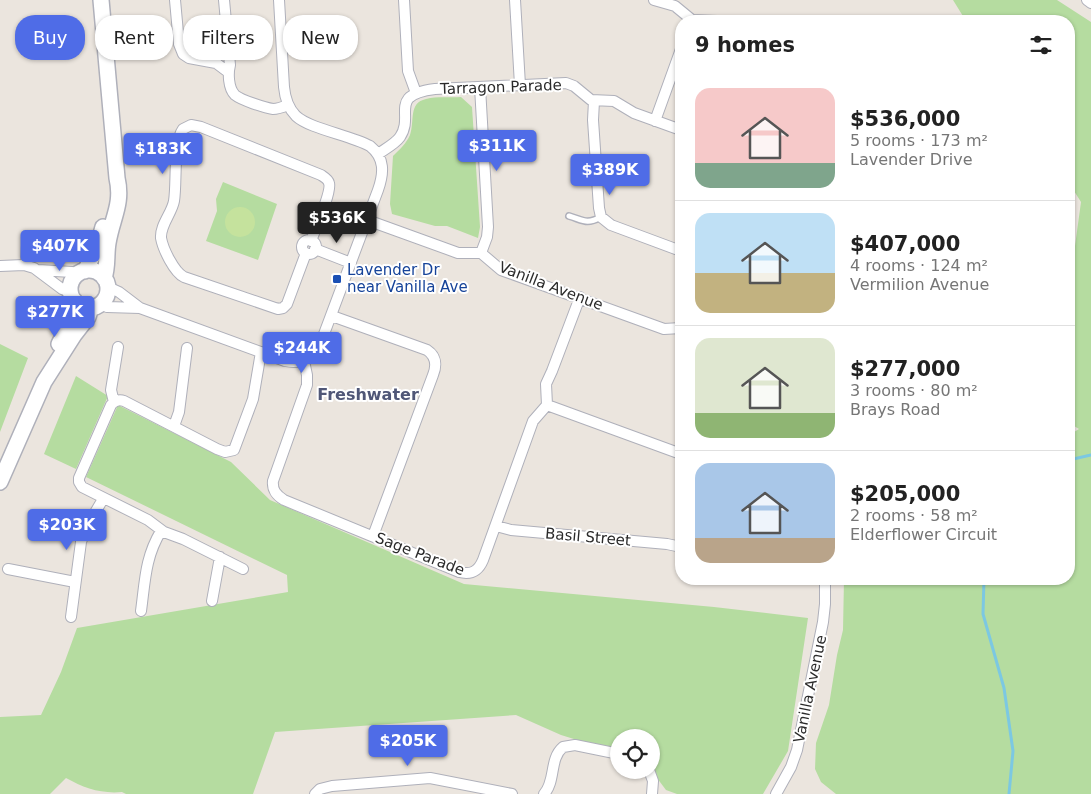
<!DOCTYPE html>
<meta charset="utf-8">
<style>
body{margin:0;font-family:"DejaVu Sans",sans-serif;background:#f2f2f2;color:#222;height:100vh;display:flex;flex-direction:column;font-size:19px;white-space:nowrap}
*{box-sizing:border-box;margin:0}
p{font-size:16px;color:#767676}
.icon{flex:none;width:28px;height:28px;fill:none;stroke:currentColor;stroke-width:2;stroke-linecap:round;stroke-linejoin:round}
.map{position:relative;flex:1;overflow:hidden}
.drawer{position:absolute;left:675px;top:15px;width:400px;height:570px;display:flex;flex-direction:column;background:#fff;border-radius:20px;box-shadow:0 1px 4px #0004}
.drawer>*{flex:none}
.hud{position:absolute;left:15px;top:15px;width:475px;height:45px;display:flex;gap:10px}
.tools{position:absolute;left:610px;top:729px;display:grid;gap:10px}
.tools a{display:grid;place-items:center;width:50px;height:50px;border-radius:50%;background:#fff;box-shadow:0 1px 4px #0004;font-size:25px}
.price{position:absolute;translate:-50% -42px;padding:0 11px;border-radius:5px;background:#4f6ce7;color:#fff;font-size:16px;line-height:32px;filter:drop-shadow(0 1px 2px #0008)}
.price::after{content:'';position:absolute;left:50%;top:30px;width:15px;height:11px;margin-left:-8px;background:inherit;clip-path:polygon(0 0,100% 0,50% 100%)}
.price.active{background:#222;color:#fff}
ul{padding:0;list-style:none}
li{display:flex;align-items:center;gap:15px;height:125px;padding:0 20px}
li+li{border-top:1px solid #e0e0e0}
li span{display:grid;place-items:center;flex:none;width:140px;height:100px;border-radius:15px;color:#555}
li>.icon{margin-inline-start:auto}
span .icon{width:60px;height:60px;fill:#fffc;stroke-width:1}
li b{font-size:21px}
h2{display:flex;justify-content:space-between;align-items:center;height:60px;padding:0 20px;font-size:21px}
.pill{padding:0 18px;border-radius:20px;background:#fff;box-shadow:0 1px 4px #0004;font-size:18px;line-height:45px}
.pill.active{background:#4f6ce7;color:#fff}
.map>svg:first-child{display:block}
.green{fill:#b5dca0}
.pitch{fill:#c5e29d}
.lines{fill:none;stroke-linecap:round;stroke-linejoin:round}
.stream{stroke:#7cc8e2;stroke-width:3}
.lane-casing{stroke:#afb0ba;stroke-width:8}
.street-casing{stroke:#afb0ba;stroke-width:12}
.secondary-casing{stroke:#afb0ba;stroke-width:18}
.lane{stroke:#fff;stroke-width:5}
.street{stroke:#fff;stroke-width:10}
.secondary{stroke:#fff;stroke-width:15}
.transit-dot{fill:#1a4fb4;stroke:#fff;stroke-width:2}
.labels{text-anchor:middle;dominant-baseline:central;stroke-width:4;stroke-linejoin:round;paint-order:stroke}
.street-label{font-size:15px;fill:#2b2b2b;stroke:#fff}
.transit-label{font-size:15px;fill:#164399;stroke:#fff;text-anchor:start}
.neighbourhood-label{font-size:16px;font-weight:bold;fill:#505777;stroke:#fff}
</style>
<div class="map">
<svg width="1091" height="794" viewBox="0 0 1091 794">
<rect width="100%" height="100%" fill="#ebe5de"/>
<path class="green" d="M953,0H1057L1091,22V794H836L821,782L815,769L816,743L829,705L837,655L843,630L844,579H1069V435L1079,429L1069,423V290L1081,202L1069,183V21H966Z
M461,97L472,107L480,227L478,238L447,226H435L392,214L390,204L393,156C400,149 406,144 410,135C415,121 408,103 426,99C437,96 450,98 461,97Z
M223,182L277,204L258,260L206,241L217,211L216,199Z
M0,344L28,358L0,432Z
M76,376L108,396L76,469L44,454Z
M118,405L231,462L270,500L464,584L714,607L808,618L788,751L763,794H677L666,790L651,770V738H619V753L561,735L516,715L275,732L253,794H126L122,792C101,794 84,788 66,778L50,794H0V717L41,715L61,672L77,628L288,592L287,575L86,477Z"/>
<path class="pitch" d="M225 222a15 15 0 1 1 30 0a15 15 0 1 1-30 0Z"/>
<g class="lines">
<path class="stream" d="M1069,460L1091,455
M984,579L983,614L1004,688L1013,751L1009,794"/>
<g class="lane-casing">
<path id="lane" d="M569,216C583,220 586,225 601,217
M24,265L25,245"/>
</g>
<g class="street-casing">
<path id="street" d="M175,0L179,44L183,54L189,58L216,63L228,72
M224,0L230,65C228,73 228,88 235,95C241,100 265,108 273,109C278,109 283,107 288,105
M404,0L408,71L416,93
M515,0L520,85
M654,0L675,6L692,20L717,21
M1087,0L1091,3
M480,87L488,227L487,237L481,253
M594,101L593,120L599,208L601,217L611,225L681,251
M655,121L681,49
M378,154C385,149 395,144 400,137C415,115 387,95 435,89L566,83L574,86L591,100L614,101L634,113L681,130
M367,220L458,253H481L501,270L664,329L681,328
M302 247a7 7 0 1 1 14 0a7 7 0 1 1-14 0Z
M315,249L351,263
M306,253L287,304L283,308L278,309L184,277C174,272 163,249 161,238C160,225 172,213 174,201C177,183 173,143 183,129L191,125L201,127L321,175C324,177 328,179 329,183C332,191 315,230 311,241
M0,266L24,265L34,268L62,289L71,292
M38,270L72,272L78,274
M108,287L119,292L140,308
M101,304L107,307L140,308L285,361C299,364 309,361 318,350L378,190C384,173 385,158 370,146C350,135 310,129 296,116C288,108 285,98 284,87L279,0
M332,316L427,350C436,356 437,365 433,375L373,536
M304,361L307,375V385L273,481C272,490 276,495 284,500L459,572C471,575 478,572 483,560L533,421L547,405L546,384L552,371L580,297
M114,402L111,390L118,347
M547,405L681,454
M174,426L179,412L187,348
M496,526L511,530L667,544L681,547
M8,569L75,582
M243,569L183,539L164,532L148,520L82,487L79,482V478L111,405C114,401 119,399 124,401L217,449L225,452L234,450L253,399L261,352
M212,601L220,557
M141,611C145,582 145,557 161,531
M71,617L81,542L86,528L103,499
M649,770L653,781L652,794
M315,794L320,789L332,786L430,778L512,794
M544,794C556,781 549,759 563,747L575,745L619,754
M776,794L791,767L797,750L823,622L825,604V579"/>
</g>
<g class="secondary-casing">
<path id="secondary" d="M101,0L117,178C123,204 112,218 108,243C106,254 108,267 104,278
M70 289a19 19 0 1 1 38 0a19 19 0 1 1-38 0Z
M85,271L98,245L103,227
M59,344L68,326L70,306L74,300
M0,482L44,382L74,335L88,317L91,308"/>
</g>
<use href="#lane" class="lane"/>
<use href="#street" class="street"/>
<use href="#secondary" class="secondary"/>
</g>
<rect class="transit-dot" x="332" y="274" width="10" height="10" rx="2.5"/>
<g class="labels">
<g class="street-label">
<text transform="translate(501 87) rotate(-2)">Tarragon Parade</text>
<text transform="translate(551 286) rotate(21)">Vanilla Avenue</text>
<text transform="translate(588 537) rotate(5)">Basil Street</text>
<text transform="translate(420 554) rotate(21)">Sage Parade</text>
<text transform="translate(810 689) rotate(-78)">Vanilla Avenue</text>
</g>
<g class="transit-label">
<text x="347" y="270">Lavender Dr<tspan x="347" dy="17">near Vanilla Ave</tspan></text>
</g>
<g class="neighbourhood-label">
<text x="368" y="394">Freshwater</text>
</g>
</g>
</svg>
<div class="tools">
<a><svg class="icon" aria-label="locate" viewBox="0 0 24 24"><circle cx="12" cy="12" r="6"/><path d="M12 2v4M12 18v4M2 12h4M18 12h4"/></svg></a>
</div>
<b class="price" style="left:497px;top:172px">$311K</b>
<b class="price" style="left:163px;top:175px">$183K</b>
<b class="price" style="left:610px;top:196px">$389K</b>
<b class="price active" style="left:337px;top:244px">$536K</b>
<b class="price" style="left:60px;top:272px">$407K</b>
<b class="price" style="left:55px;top:338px">$277K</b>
<b class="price" style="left:302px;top:374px">$244K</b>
<b class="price" style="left:67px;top:551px">$203K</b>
<b class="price" style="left:408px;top:767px">$205K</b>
<div class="hud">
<a class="pill active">Buy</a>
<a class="pill">Rent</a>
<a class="pill">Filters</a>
<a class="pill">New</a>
</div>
<section class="drawer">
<h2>9 homes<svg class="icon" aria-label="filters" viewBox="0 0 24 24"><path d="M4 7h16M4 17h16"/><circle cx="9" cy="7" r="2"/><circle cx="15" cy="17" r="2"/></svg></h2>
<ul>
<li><span style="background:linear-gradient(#f6c9c9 75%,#7fa58c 0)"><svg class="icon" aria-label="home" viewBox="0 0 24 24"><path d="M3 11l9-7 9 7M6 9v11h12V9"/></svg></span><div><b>$536,000</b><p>5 rooms · 173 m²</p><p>Lavender Drive</p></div></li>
<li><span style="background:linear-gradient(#bfe0f5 60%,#c2b280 0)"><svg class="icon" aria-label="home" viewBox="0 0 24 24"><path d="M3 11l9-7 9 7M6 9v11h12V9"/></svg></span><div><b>$407,000</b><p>4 rooms · 124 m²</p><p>Vermilion Avenue</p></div></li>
<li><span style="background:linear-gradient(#dfe7d0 75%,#8fb573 0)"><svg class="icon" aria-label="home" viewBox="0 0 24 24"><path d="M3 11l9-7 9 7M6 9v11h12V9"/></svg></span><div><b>$277,000</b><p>3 rooms · 80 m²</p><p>Brays Road</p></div></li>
<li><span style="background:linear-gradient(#a9c7e8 75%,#b9a48a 0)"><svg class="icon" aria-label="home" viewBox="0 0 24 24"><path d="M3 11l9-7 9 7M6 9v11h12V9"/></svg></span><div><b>$205,000</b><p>2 rooms · 58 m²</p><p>Elderflower Circuit</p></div></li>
</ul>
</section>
</div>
